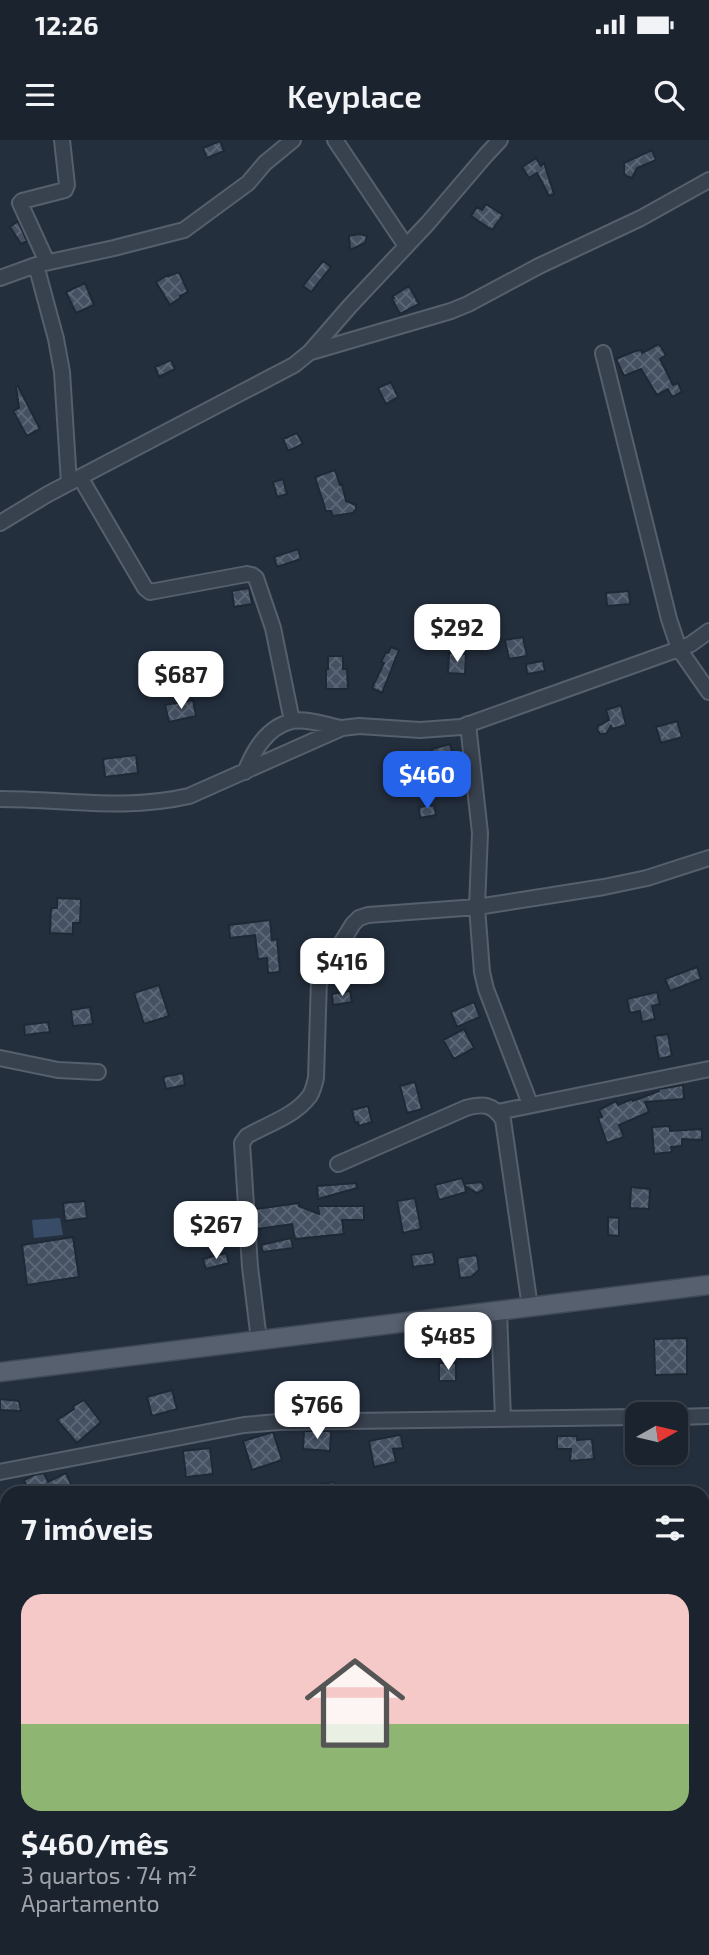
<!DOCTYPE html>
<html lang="pt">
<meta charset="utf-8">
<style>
body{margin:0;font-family:"Exo 2",sans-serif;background:#282f3a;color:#f1f3f6;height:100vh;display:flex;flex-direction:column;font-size:26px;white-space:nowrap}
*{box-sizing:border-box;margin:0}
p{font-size:23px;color:#a0a4aa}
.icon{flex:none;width:38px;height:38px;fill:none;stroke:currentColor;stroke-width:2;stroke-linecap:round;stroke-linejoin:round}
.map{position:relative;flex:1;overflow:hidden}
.details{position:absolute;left:0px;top:1346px;width:710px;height:471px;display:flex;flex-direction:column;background:#1b232e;border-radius:21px 21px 0 0;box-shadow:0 2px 5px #0004,0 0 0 2px #39404a}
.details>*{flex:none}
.needle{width:46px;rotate:82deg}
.controls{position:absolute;left:625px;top:1262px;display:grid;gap:14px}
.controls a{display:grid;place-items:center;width:63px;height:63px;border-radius:14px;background:#1b232e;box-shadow:0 2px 5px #0004,0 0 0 2px #39404a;font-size:35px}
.price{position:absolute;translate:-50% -60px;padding:0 16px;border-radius:14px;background:#fff;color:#222;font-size:23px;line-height:46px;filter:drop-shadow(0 2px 4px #0008)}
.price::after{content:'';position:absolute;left:50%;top:42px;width:21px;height:16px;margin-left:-10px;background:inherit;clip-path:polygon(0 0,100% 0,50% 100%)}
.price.selected{background:#2563eb;color:#fff}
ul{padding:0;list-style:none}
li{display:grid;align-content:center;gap:14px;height:371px;padding:0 21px}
li span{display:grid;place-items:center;height:217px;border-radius:21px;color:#555}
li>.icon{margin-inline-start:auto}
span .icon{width:126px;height:126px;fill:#fffc;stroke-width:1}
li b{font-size:30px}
h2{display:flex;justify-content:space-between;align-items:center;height:84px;padding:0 21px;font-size:30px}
.status{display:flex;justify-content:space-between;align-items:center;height:49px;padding:0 35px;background:#1b232e;direction:ltr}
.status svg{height:19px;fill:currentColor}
header{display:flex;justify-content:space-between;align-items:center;height:91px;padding:0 21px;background:#1b232e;font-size:32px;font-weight:600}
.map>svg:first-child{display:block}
.water{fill:#394c67}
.building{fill:url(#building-cross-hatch);stroke:#1f2835;stroke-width:2}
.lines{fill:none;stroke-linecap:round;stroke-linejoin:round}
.minor-casing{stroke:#565f6c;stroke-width:18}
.major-casing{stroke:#414a57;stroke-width:21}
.minor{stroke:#38414e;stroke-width:14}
.major{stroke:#56606e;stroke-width:18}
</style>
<div class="status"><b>12:26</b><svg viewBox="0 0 49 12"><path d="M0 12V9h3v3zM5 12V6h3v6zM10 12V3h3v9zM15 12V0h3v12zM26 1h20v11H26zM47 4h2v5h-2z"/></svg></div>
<header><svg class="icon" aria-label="menu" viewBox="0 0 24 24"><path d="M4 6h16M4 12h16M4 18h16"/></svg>Keyplace<svg class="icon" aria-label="search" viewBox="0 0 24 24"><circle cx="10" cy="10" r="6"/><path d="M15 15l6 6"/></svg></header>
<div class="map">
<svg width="709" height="1815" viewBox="0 0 709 1815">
<defs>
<pattern id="building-cross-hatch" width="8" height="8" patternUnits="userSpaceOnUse" patternTransform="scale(1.75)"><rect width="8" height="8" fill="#455162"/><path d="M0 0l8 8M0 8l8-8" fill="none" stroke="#5d6877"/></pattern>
</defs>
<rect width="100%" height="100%" fill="#242f3e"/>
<path class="water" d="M60,1078L63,1095L34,1098L32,1080Z
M704,1631H709V1815H0V1713L7,1712V1810H704Z"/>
<path class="building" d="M220,1L224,11L207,18L203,8Z
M652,10L656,20L637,28L632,38L626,36L624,33V23Z
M536,18L541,26L544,23L554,54L549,56L537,33L529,38L522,27Z
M486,64L503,75L492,90L471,76L477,67L482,70Z
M18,81L27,101L21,104L10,87Z
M359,94L367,96L365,103L350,110L349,96Z
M323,121L331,127L311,152L303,146Z
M179,132L188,152L180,156L181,157L170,165L156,142L168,135L169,136Z
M85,143L94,165L76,173L66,152Z
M409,146L419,164L400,174L392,159L394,158L393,156Z
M659,204L666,215L660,219L673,245L678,243L682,252L672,257L668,249L657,255L641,229L624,236L616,219L635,211L641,210L642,213Z
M171,220L175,229L159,237L155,227Z
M391,242L398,257L386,264L378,248Z
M18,246L40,289L27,296L13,271L19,268L16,247Z
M297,293L303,304L288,311L283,299Z
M335,330L340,345L342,344L346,361L356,365V369L353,373L333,376L331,371H326L315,337Z
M283,339L287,354L277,357L273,342Z
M298,409L301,419L277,427L274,417Z
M249,448L252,464L234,467L232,451Z
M629,451L630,464L607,466L606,453Z
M523,497L527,516L509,519L505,500Z
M391,507L399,510L382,553L372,548L384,523L381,522L386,512L388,513Z
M449,513L466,514L465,534L448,533Z
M328,516H343V529H347L348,549H326V529H328Z
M543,521L545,531L527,534L526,524Z
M193,560L196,576L169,582L165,565Z
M621,565L626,585L612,589L611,586L606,594H600L597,589L598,586L609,580L606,570Z
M677,581L682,597L661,603L656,587Z
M450,604L453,615L434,619L432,609Z
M136,615L138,633L105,637L103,619Z
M434,665L436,675L420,678L419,667Z
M57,758L81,759L80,783H73V794L50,793L51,768H57Z
M270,780L272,800L277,799L280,832L268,833L267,818L258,819L255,795L230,798L229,785Z
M697,827L701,839L670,851L665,839Z
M159,845L169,876L144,884L134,853Z
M350,851L352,862L333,865L332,854Z
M657,852L660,864L652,866L655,879L642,882L640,871L630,873L627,859Z
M474,862L480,877L457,887L451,872Z
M90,867L93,884L73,886L71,870Z
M48,882L50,892L25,895L24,885Z
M464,889L474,908L454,919L443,900Z
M668,894L672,916L659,919L655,896Z
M183,933L185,945L166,949L163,937Z
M415,942L422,969L407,973L400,946Z
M683,945L684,959L645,962L649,972L619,985L624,997L607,1003L598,978L602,977L599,970L616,961L618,965L632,959L633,961L659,951V949Z
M368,966L372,982L359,986L358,982L355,983L352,970Z
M670,986V991L702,989V1000L682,999V1006L671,1007L672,1012L654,1014L652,987Z
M462,1038L464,1044L481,1042L484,1047L483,1050L477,1053L465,1046L466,1052L439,1060L435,1045Z
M356,1043L357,1048L318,1059L317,1046Z
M631,1047L650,1049L649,1069L630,1068Z
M415,1058L421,1089L403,1093L397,1061Z
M85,1061L87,1078L65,1081L63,1063Z
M299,1063V1066L319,1074L318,1066H364V1080H342L344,1094L295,1099L292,1084L257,1089L256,1069Z
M608,1077L619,1078V1096L608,1095Z
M73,1097L79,1137L27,1145L22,1105Z
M291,1098L293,1108L263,1112L261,1105Z
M433,1112L435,1124L413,1127L411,1115Z
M226,1113L229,1123L206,1129L203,1119Z
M477,1115L479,1130L471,1137L460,1138L457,1118Z
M687,1198V1234L655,1235L654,1199Z
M439,1223H456V1241H439Z
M172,1250L177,1269L152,1276L147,1257Z
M0,1259L19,1261L21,1271L0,1270Z
M84,1260L101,1282L77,1303L57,1280L74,1269L73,1266Z
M304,1291H331L330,1311L303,1309Z
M273,1292L282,1320L252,1330L243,1301Z
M399,1295L401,1296L403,1308L393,1309L396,1322L374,1327L369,1301Z
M557,1296H577V1300L592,1299L594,1319L570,1321L571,1309H557Z
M210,1308L213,1334L186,1337L183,1311Z
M44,1333L48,1342L66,1333L75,1353H25L29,1351L24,1340L34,1335Z
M334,1342L336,1352L305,1353L304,1347Z"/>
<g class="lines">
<g class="minor-casing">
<path id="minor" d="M335,0L406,106
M47,122L20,63L22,61L65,50L67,45L62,0
M36,125L56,199L62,232L69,343
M0,138L36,125L114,108L184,90L248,43L265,23L293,0
M311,212L451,171L468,164L539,126L641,78L709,40
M603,213L669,479L679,509L709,552
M80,337L145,448L150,452L247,434L252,435L256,438L273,488L292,581
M0,383L48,354L294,225L310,212L350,166L428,83L486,15L500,0
M468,584L480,693L477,767L482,832L486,849L530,964
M245,632C254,610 267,587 292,581C307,578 326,585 341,588
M0,659C65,659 124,671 189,656L342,588L359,586L420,590L461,587L679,509L691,504L709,491
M0,918L58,930L98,932
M498,972L709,929
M338,1024L466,968C483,963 493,964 503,980L530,1167
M499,1171L503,1279
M259,1200L250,1127L242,1003L247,996C266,985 294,976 308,958C313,953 314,945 316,938L319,839L353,784L359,778L368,775L477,767L604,747L647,738L709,718
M676,1277L709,1276
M0,1332L244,1285L278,1282L637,1277"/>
</g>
<g class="major-casing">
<path id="major" d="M0,1232L709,1145"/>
</g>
<use href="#minor" class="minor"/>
<use href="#major" class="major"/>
</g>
</svg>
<div class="controls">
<a><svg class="needle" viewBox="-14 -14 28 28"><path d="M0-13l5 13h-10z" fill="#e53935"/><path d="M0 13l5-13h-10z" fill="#a0a4aa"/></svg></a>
</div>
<b class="price" style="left:457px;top:524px">$292</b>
<b class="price" style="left:181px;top:571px">$687</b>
<b class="price selected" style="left:427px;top:671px">$460</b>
<b class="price" style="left:342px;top:858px">$416</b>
<b class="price" style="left:216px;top:1121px">$267</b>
<b class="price" style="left:448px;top:1232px">$485</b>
<b class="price" style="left:317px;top:1301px">$766</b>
<section class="details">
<h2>7 imóveis<svg class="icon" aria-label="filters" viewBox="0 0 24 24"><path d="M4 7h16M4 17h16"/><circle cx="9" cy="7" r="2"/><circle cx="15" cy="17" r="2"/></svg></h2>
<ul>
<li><span style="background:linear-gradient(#f6c9c9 60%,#8fb573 0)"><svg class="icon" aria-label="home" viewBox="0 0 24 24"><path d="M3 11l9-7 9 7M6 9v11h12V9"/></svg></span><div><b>$460/mês</b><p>3 quartos · 74 m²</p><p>Apartamento</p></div></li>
</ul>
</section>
</div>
